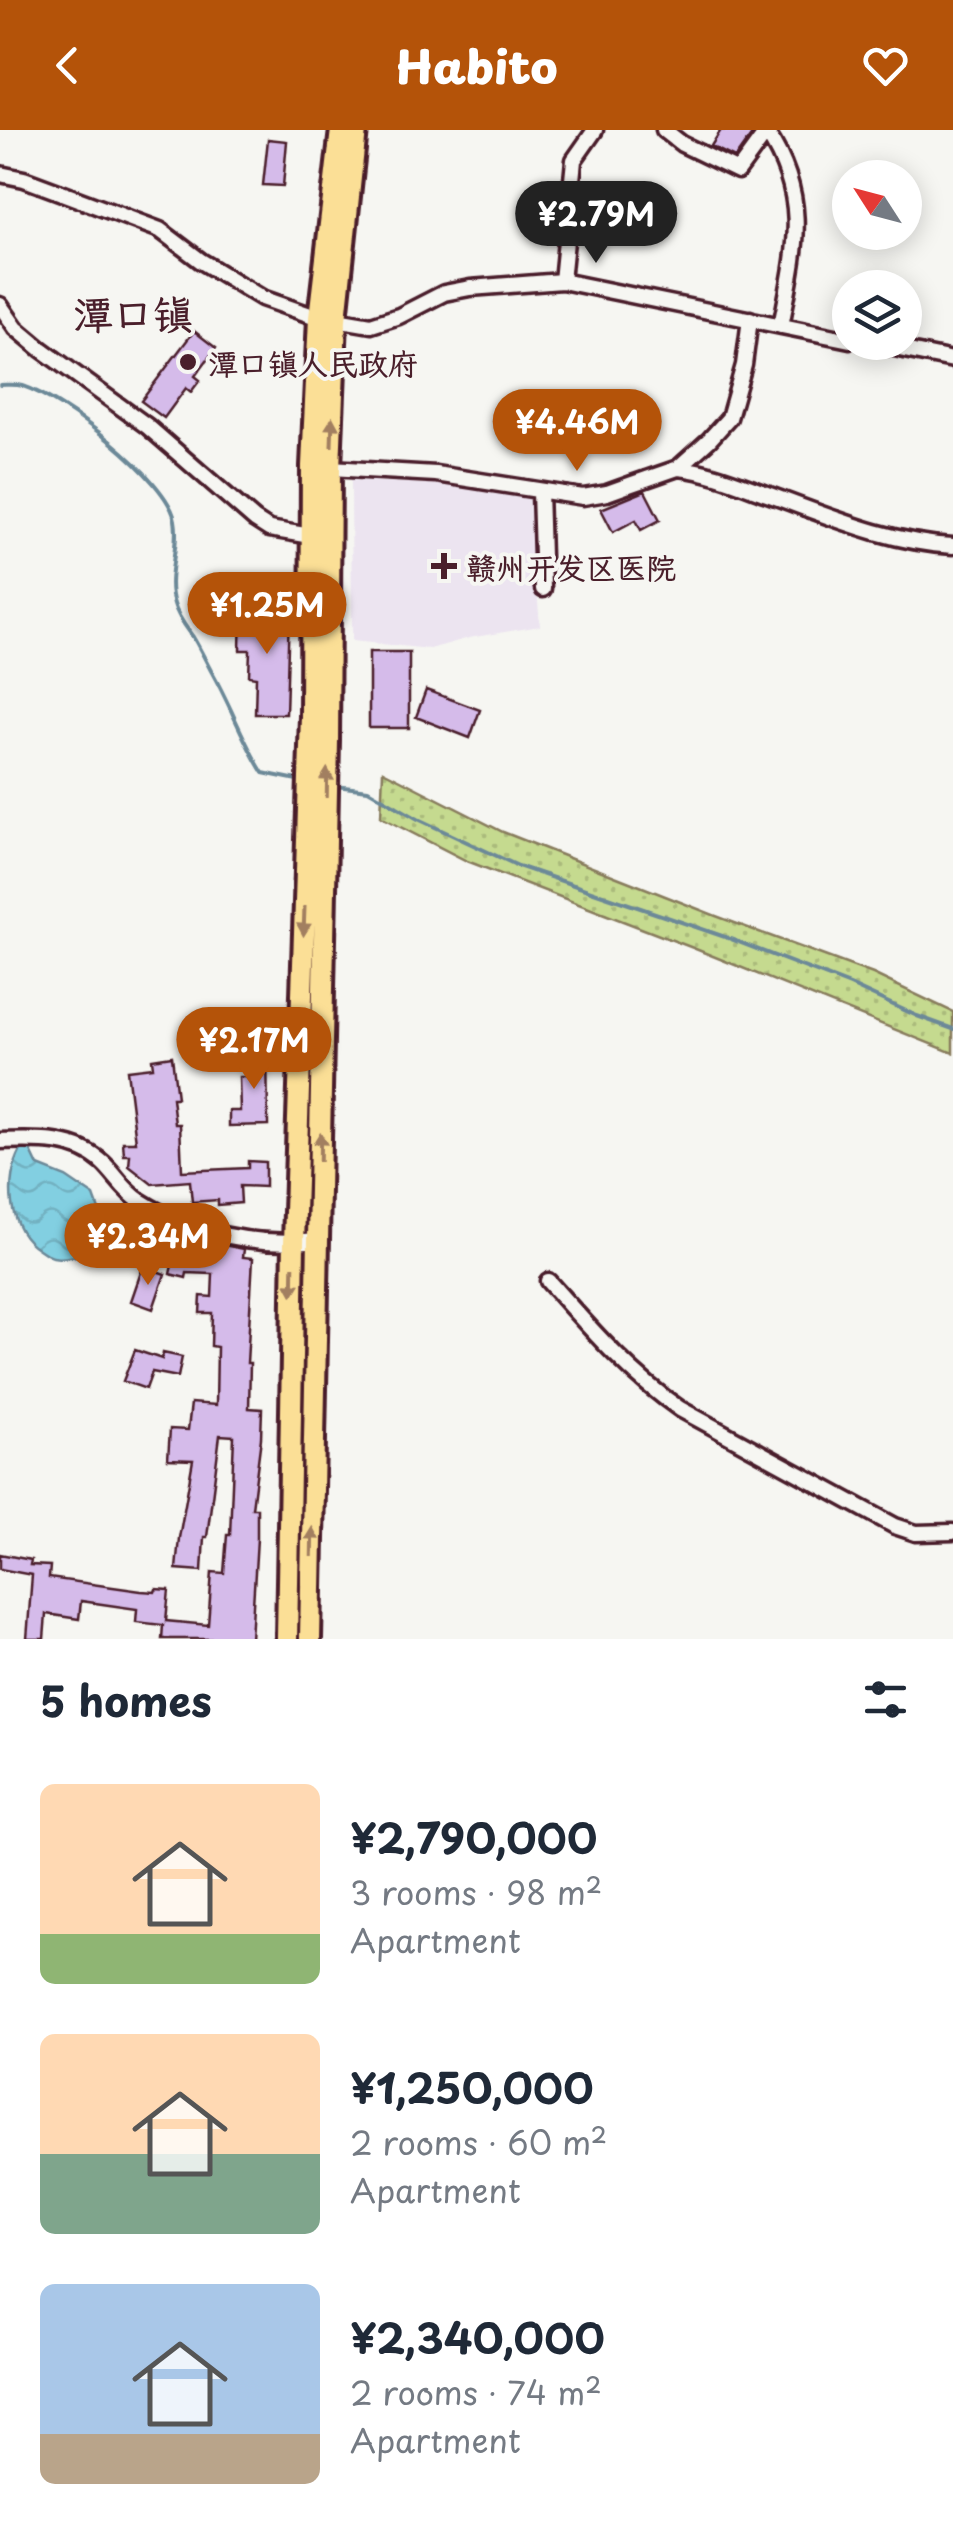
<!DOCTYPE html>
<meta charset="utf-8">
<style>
body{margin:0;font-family:"Playpen Sans","LXGW WenKai TC",sans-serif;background:#f2f2f3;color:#1f2937;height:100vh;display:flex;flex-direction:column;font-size:38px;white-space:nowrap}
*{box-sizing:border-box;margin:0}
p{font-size:32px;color:#747a83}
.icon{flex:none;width:55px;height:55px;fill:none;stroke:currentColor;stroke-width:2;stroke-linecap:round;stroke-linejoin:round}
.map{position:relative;height:1509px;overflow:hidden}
.side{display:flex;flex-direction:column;background:#fff;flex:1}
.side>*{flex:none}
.needle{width:65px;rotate:306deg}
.controls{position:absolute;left:832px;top:30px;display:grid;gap:20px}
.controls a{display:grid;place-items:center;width:90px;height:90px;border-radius:50%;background:#fff;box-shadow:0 5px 25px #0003;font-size:50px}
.price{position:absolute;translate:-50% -85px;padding:0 22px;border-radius:35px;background:#b45309;color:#fff;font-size:32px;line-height:65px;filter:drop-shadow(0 2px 5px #0008)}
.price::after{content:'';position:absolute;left:50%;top:60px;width:30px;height:22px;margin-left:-15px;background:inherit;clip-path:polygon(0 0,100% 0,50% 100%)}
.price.on{background:#222;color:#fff}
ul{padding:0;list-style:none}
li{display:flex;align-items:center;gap:30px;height:250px;padding:0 40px}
li span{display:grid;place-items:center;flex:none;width:280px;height:200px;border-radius:15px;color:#555}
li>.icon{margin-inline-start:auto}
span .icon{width:120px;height:120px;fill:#fffc;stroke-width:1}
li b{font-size:42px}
h2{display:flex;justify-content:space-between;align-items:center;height:120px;padding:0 40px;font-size:42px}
header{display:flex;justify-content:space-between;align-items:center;height:130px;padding:0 40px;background:#b45309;color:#fff;font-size:45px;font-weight:800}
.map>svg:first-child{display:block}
.built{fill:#ece4f0}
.grass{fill:url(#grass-dots);stroke:#887c5d;stroke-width:2.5}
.water{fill:url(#water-waves);stroke:#6c8998;stroke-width:2.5}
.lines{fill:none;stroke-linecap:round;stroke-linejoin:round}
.stream{stroke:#6c8998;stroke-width:4}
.building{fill:#d5bbea;stroke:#4a1f2b;stroke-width:2.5}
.minor-casing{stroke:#4a1f2b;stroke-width:21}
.highway-casing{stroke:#4a1f2b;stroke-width:28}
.minor{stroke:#f6f6f2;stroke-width:14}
.highway{stroke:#fbdf96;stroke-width:20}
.oneway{fill:#a27f60}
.poi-dot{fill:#4a1f2b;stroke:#f6f6f2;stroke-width:4}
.labels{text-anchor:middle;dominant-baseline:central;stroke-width:8;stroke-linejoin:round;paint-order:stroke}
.poi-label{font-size:30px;font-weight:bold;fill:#4a1f2b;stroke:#f6f6f2;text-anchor:start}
.district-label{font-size:40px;font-weight:bold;fill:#4a1f2b;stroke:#f6f6f2}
</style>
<header><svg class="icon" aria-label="back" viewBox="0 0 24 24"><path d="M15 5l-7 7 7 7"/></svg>Habito<svg class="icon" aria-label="heart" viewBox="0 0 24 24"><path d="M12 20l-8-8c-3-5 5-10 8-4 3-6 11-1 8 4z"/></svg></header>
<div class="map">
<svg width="953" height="1509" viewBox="0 0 953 1509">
<defs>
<pattern id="grass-dots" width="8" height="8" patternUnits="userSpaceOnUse" patternTransform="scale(2.5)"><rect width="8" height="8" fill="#c5da8f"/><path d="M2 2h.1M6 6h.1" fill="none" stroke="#abbb7c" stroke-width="1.8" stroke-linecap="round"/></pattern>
<pattern id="water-waves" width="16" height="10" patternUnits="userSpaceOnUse" patternTransform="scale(2.5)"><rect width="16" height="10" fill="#82cfe1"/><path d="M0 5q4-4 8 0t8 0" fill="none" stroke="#72b1c1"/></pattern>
</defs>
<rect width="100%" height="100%" fill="#f6f6f2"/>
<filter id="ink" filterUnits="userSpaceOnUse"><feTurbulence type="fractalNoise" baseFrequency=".01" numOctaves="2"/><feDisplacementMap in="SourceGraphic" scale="20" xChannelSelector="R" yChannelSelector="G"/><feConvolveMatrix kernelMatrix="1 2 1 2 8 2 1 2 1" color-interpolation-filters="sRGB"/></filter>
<g filter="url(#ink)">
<path class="built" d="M351,350L453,355L531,365L537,369V460L540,496L469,508L430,519L352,511Z"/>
<path class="grass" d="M383,641L503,702L716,786L873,844L953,882V923L693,818L467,731L381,687Z"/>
<path class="water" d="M29,1017L38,1036L66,1047L94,1066L102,1088L104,1108L92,1128C76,1123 66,1130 53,1127C48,1126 44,1122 39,1119C7,1099 5,1051 21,1020Z"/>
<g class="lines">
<path class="stream" d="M0,255C8,255 15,254 23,256C63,269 167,348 175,390C180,418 165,446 174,474C177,486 186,497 193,507C201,520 207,534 215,548C232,579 244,613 263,643L302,651
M336,656L368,660L418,689L518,736L728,808L850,855L917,886L953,899"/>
</g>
<path class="building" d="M721,0H755L735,28L711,16Z
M268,9L287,11L283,56L263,55Z
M194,201L216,218L195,246L200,250L191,262L186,258L164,288L141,271Z
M645,361L660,390L641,400L636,390L613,402L601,379Z
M241,480L289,481L286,584H255L256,547L249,546L250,520H240Z
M369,522H409V598H369Z
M426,560L480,580L470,608L416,587Z
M267,912L268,995L229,996V981H240L239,947H252V913Z
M172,926L177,968H172L175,994H180L182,1041L248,1038V1031L265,1032V1057L240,1056L241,1073L218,1075V1070L192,1072L190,1051L152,1054L129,1036L130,1025H124L123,1012H136L127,940L153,937L152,929Z
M158,1093L192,1107V1109L244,1119L243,1127L253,1128L247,1233H250L249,1278L262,1279L261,1308L252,1378H257V1408L251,1509H162L163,1495L136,1492L137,1479L81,1471L79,1489L46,1484L44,1509H27L32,1445L0,1439V1424L31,1430L30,1435L50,1436L49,1448L141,1461L155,1462L156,1459L169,1460L166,1491L208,1495L212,1442L224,1443L227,1405H230L234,1306L220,1305L207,1407H204L202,1441L176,1439L179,1408L193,1330L168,1329L170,1299L188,1300L191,1273L216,1275L217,1217L211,1216L212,1183H200L201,1166L212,1167L213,1144L187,1143L186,1148L170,1144L175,1122L151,1113Z
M143,1136L165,1144L153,1179L131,1171Z
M135,1220L162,1229L163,1223L182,1227L178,1247L152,1242L146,1259L123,1251Z"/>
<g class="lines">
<g class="minor-casing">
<path id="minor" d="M664,0L682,14L738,41L768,0
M767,3C811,70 795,122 781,196
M0,44L24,49L59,62L160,100L201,131L262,168L319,188
M562,151L574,30L595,0
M0,175L16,198L41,219L147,296L255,390L269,399L311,406
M336,189L371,195L399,186L444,163L470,158L562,151L850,210
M865,212L953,230
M330,338L436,344L583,367L607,363L632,354L678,338L709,310L729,288L744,235L750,189
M678,338C709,341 737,353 767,364C826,385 889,413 953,416
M540,361L543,459
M0,1011C35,1010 75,1007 103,1033C116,1045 124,1061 140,1071C192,1104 257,1117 318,1110
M548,1151C589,1197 629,1244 680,1279L895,1396L916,1403L953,1402"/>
</g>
<g class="highway-casing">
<path id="highway" d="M287,1509L294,1113L311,586L312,336L319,188L341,0
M310,1509L328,610L330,338L336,189L356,0"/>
</g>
<use href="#minor" class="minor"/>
<use href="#highway" class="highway"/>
</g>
<defs><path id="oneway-solid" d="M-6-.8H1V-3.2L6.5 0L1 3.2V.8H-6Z" transform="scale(2.5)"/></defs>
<g class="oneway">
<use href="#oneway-solid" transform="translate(332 302) rotate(-88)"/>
<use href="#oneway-solid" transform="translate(327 653) rotate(-89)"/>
<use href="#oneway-solid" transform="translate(304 791) rotate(92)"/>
<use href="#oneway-solid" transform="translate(320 1017) rotate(-89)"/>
<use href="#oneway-solid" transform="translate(293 1151) rotate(91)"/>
<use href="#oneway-solid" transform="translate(312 1412) rotate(-89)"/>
</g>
</g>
<g class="poi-dot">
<circle cx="188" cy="232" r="10"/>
<path d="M439 421h10v10h10v10h-10v10h-10v-10h-10v-10h10z"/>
</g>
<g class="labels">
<g class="poi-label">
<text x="208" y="232">潭口镇人民政府</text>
<text x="466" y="436">赣州开发区医院</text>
</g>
<g class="district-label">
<text x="133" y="182">潭口镇</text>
</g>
</g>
</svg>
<div class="controls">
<a><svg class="needle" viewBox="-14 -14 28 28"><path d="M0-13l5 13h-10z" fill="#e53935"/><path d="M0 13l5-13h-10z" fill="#747a83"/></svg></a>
<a><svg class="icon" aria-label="layers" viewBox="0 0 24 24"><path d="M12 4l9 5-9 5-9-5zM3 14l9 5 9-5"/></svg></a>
</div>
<b class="price on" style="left:596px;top:136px">¥2.79M</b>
<b class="price" style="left:577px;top:344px">¥4.46M</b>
<b class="price" style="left:267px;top:527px">¥1.25M</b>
<b class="price" style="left:254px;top:962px">¥2.17M</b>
<b class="price" style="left:148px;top:1158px">¥2.34M</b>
</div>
<section class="side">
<h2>5 homes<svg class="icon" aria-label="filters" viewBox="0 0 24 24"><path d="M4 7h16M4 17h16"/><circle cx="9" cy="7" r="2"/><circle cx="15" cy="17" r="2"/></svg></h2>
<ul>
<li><span style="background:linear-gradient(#ffd9b3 75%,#8fb573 0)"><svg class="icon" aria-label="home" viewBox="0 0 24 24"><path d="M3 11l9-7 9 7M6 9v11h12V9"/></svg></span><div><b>¥2,790,000</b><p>3 rooms · 98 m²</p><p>Apartment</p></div></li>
<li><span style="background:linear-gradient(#ffd9b3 60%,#7fa58c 0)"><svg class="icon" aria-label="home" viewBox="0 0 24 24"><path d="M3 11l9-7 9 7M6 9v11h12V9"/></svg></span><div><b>¥1,250,000</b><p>2 rooms · 60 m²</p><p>Apartment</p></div></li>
<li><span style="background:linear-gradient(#a9c7e8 75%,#b9a48a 0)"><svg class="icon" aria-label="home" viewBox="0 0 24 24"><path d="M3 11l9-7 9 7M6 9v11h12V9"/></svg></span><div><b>¥2,340,000</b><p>2 rooms · 74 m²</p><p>Apartment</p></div></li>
</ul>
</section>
